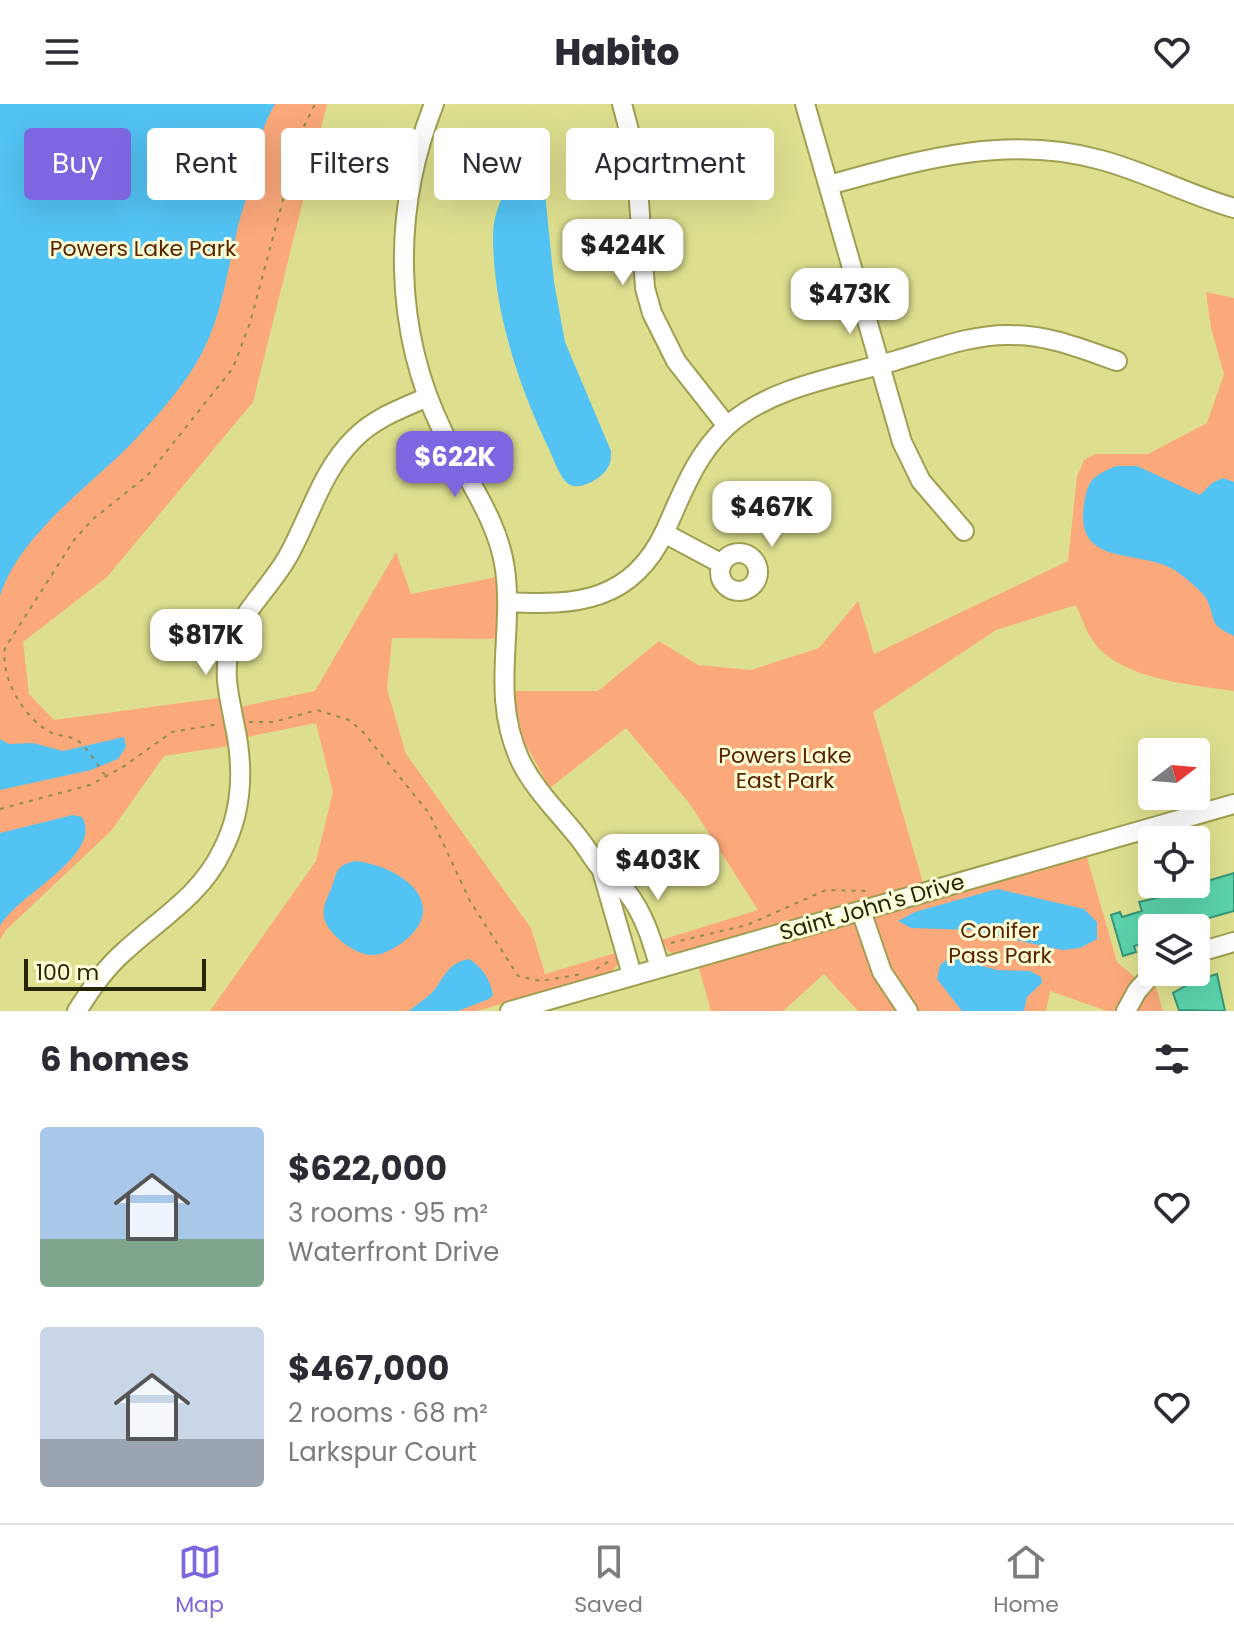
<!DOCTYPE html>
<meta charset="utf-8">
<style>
body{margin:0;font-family:Poppins,sans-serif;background:#f2f2f3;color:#2b2b33;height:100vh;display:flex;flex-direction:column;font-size:30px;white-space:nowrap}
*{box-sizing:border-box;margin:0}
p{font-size:26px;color:#7c7c81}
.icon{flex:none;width:44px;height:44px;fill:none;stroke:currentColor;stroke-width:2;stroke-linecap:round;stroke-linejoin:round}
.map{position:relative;height:907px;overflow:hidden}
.details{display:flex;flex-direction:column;background:#fff;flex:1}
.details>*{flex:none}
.guide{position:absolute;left:24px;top:24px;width:800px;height:72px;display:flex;gap:16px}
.needle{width:52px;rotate:74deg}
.buttons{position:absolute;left:1138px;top:634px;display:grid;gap:16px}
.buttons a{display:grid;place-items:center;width:72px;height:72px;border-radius:8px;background:#fff;box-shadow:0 8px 32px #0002;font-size:40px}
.scale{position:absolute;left:24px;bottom:20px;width:182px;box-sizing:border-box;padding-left:8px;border:4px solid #252504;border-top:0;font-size:22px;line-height:28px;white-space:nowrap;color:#252504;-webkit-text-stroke:6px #fcfdd6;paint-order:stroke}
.price{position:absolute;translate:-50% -68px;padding:0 18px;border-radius:16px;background:#fff;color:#222;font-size:26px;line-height:52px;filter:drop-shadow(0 2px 4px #0008)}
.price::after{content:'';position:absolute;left:50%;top:48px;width:24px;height:18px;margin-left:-12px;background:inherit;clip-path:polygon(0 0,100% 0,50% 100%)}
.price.active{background:#7f66e1;color:#fff}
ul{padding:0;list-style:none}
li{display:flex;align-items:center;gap:24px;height:200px;padding:0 40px}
li span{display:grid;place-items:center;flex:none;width:224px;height:160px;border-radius:8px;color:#555}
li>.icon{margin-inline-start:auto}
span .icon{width:96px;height:96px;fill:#fffc;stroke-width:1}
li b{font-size:34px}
h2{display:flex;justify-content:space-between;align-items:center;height:96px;padding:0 40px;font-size:34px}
.pill{padding:0 28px;border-radius:8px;background:#fff;box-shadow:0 8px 32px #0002;font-size:28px;line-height:72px}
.pill.active{background:#7f66e1;color:#fff}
header{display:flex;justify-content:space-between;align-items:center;height:104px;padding:0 40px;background:#fff;font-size:36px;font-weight:800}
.menu{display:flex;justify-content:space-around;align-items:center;height:112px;border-top:2px solid #e1e1e2;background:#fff;font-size:22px;color:#7c7c81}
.menu a{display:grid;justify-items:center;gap:4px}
.menu .active{color:#7f66e1}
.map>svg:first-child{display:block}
.green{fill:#fba87b}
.water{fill:#52c3f3}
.building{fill:#5bd3ad;stroke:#359678;stroke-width:2}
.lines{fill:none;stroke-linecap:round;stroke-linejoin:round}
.minor-casing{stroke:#9e9f50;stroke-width:22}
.path{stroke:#8c8d52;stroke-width:2;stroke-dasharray:4 6;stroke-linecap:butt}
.minor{stroke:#fff;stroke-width:18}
.labels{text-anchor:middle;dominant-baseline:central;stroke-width:6;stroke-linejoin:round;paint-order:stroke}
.park-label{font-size:22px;fill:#5a2400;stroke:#fcfdd6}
.street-label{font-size:22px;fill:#252504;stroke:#fcfdd6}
</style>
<header><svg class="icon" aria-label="menu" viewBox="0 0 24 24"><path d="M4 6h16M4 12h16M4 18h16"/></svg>Habito<svg class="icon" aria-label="heart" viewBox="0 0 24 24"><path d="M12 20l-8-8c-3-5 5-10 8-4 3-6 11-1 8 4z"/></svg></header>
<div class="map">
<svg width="1234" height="907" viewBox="0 0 1234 907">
<rect width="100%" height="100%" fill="#dddf8f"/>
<path class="green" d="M0,0H327L253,298L107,473L23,538L29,590L54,616L219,594L229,642L164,652L111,727L6,826L0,836Z
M1206,188L1234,194V587C1193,581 1116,575 1092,535C1085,525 1081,512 1076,501L996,526L873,608L926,789L1084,743L1117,858L1142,879L1152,870L1163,907H1107L1050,887L1046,907H858L824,870L783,907H711L696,854L669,848L661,836L758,806L690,700L626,624L550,684L523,636L513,587H598L659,537L698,561L751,566L819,544L858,497L874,550L1068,457L1077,373L1084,356L1095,350H1148L1207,319L1224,270L1211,224Z
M396,448L411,490L497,473L496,535L392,534L387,585L406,650L531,824L545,870L619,848L621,857L611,868L477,907H210L316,757L333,688L316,619L247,633L240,603L315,587Z"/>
<path class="water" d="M0,0H275C260,25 256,53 250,81C247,95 241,108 238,122C226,172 221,222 192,266C175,292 152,318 130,341C87,384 19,432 0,492Z
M525,69C537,71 540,79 545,90L554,178L565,238L611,347C611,354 611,359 607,365C600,376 576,389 566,378C558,369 554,356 549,345C518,281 493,204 493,132C493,110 504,78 525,69Z
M1116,362H1137L1200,391L1212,379L1223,374L1234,378V532C1208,520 1217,518 1207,496C1203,487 1184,473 1176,467C1143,444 1074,465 1084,401C1088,375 1093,372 1116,362Z
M124,633L126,643L118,655L91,666L0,686V635L9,640L33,639L63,647Z
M73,711L82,713C104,751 18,790 0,822V729Z
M355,757C402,762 455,802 399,841C391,846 380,852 370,851C354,850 328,830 324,814C322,803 327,795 331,785C338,767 335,762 355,757Z
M997,785L1084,805L1097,818V835L1080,844L1062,846L971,826L911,824L898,817L915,808Z
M950,853L997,866L1030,867L1041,873L1042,879L1027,893L1024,907H962L937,875L940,861Z
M469,855C482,863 490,875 493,891L489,895L458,907H409C417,900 428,894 435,885C446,870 449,859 469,855Z"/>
<path class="building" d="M1234,769V807L1173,824H1152V832L1145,834L1146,839L1134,842L1136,848L1123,852L1111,811L1120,808L1122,813L1142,807L1139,798L1195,785L1194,781Z
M1217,870L1225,907L1179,906L1173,889L1194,877Z"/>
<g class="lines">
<g class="minor-casing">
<path id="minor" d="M434,0C392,106 393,226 443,328C465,373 498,415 505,465C514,532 490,590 520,656C534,685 558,708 578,733C587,744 594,757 603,767C610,774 619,779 626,787C644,809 652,837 660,864
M622,0L636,53L645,184L652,209L676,257L727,322
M805,0L902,338L921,377L964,427
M829,81C919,56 1007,30 1101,56C1146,68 1189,91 1234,104
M664,429L722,460
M720 468a19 19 0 1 1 38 0a19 19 0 1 1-38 0Z
M507,498C576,502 632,498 665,427C682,390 695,352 726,323C769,283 839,273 894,257C932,246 971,230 1011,231C1049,231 1082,245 1117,257
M602,767L632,871
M861,807L882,868L908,907
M1196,849L1234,838
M77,907C91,885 106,863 126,846C161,814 201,791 222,747C243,707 244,662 234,618C230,595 224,575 228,552C235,513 268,487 287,454C310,414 321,367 355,334C375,314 402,304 428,293
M510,907L1234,700
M1126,907L1137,887L1154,868"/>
</g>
<path class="path" d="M249,618H274L317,606L349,616L363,628L429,709L470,797L518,872L541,877L582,870
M105,671C97,661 87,643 77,636C70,632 59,632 52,629C25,616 0,574 5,544L74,436L93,415L147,372L233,264L250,219L283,96L287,57L315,0
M0,705L90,681L123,663L172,628L219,620
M671,839L747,821L826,786L870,787
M596,865L611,856"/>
<use href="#minor" class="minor"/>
</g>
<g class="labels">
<g class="park-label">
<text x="143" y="144">Powers Lake Park</text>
<text x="785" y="651">Powers Lake<tspan x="785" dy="25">East Park</tspan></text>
<text x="1000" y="826">Conifer<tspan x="1000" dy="25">Pass Park</tspan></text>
</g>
<g class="street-label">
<text transform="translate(872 803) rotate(-16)">Saint John's Drive</text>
</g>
</g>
</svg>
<div class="buttons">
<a><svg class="needle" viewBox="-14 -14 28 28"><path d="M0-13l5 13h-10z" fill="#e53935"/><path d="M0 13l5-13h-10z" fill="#7c7c81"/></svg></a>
<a><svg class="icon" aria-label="locate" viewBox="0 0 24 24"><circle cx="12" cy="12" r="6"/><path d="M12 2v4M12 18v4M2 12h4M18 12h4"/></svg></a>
<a><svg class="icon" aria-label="layers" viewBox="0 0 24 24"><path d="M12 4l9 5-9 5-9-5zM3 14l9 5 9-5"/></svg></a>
</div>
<div class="scale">100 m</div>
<b class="price" style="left:623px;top:183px">$424K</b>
<b class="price" style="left:850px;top:232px">$473K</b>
<b class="price active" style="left:455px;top:395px">$622K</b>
<b class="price" style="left:772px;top:445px">$467K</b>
<b class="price" style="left:206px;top:573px">$817K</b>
<b class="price" style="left:658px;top:798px">$403K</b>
<div class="guide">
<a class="pill active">Buy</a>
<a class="pill">Rent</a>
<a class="pill">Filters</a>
<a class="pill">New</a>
<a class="pill">Apartment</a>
</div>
</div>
<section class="details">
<h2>6 homes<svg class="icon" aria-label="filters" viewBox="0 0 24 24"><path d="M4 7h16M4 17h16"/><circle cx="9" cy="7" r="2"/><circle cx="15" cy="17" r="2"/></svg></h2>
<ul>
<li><span style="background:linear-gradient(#a9c7e8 70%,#7fa58c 0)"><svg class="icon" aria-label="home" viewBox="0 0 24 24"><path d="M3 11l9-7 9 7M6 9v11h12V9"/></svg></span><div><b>$622,000</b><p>3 rooms · 95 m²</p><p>Waterfront Drive</p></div><svg class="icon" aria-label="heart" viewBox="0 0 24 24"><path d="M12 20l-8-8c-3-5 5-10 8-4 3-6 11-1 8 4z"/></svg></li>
<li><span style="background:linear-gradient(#c9d6e8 70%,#9aa5b1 0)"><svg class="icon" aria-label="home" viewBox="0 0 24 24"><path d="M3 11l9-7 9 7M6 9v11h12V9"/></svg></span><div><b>$467,000</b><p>2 rooms · 68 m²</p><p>Larkspur Court</p></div><svg class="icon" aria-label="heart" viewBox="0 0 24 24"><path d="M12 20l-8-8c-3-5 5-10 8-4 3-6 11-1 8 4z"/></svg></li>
</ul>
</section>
<nav class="menu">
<a class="active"><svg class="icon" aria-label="map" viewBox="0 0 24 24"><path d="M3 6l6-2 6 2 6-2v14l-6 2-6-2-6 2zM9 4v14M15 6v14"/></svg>Map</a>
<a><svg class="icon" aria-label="saved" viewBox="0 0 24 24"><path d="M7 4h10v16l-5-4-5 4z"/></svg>Saved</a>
<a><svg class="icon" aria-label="home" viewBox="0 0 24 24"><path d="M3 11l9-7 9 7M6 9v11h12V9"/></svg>Home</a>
</nav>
